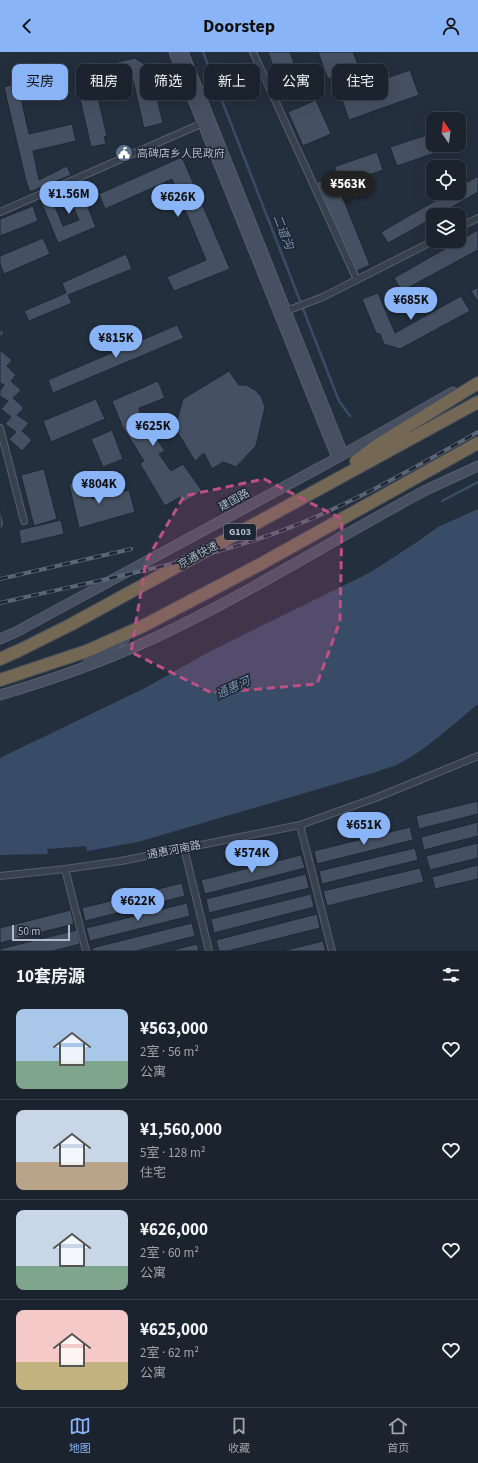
<!DOCTYPE html>
<html lang="zh">
<meta charset="utf-8">
<style>
body{margin:0;font-family:"Source Sans 3","Noto Sans SC",sans-serif;background:#282f3a;color:#f1f3f6;height:100vh;display:flex;flex-direction:column;font-size:15px;white-space:nowrap}
*{box-sizing:border-box;margin:0}
p{font-size:13px;color:#a0a4aa}
.icon{flex:none;width:22px;height:22px;fill:none;stroke:currentColor;stroke-width:2;stroke-linecap:round;stroke-linejoin:round}
.map{position:relative;height:899px;overflow:hidden}
.drawer{display:flex;flex-direction:column;background:#1b232e;flex:1}
.drawer>*{flex:none}
.top-card{position:absolute;left:12px;top:12px;width:454px;height:36px;display:flex;gap:8px}
.needle{width:26px;rotate:346deg}
.buttons{position:absolute;left:426px;top:60px;display:grid;gap:8px}
.buttons a{display:grid;place-items:center;width:40px;height:40px;border-radius:8px;background:#1b232e;box-shadow:0 4px 16px #0002,0 0 0 1px #39404a;font-size:20px}
.scale{position:absolute;left:12px;bottom:10px;width:58px;box-sizing:border-box;padding-left:4px;border:2px solid #b4bcc9;border-top:0;font-size:11px;line-height:14px;white-space:nowrap;color:#b4bcc9;-webkit-text-stroke:3px #1d2633;paint-order:stroke}
.price{position:absolute;translate:-50% -34px;padding:0 9px;border-radius:14px;background:#8ab4f8;color:#111;font-size:13px;line-height:26px;filter:drop-shadow(0 1px 2px #0008)}
.price::after{content:'';position:absolute;left:50%;top:24px;width:12px;height:9px;margin-left:-6px;background:inherit;clip-path:polygon(0 0,100% 0,50% 100%)}
.price.selected{background:#222;color:#fff}
ul{padding:0;list-style:none}
li{display:flex;align-items:center;gap:12px;height:100px;padding:0 16px}
li+li{border-top:1px solid #39404a}
li span{display:grid;place-items:center;flex:none;width:112px;height:80px;border-radius:8px;color:#555}
li>.icon{margin-inline-start:auto}
span .icon{width:48px;height:48px;fill:#fffc;stroke-width:1}
li b{font-size:17px}
h2{display:flex;justify-content:space-between;align-items:center;height:48px;padding:0 16px;font-size:17px}
.pill{padding:0 14px;border-radius:8px;background:#1b232e;box-shadow:0 4px 16px #0002,0 0 0 1px #39404a;font-size:14px;line-height:36px}
.pill.selected{background:#8ab4f8;color:#111}
header{display:flex;justify-content:space-between;align-items:center;height:52px;padding:0 16px;background:#8ab4f8;color:#111;font-size:18px;font-weight:700}
.tabs{display:flex;justify-content:space-around;align-items:center;height:56px;border-top:1px solid #39404a;background:#1b232e;font-size:11px;color:#a0a4aa}
.tabs a{display:grid;justify-items:center;gap:2px}
.tabs .selected{color:#8ab4f8}
.map>svg:first-child{display:block}
.water{fill:#394c67}
.lines{fill:none;stroke-linecap:round;stroke-linejoin:round}
.stream{stroke:#394c67;stroke-width:2.5}
.building{fill:#455162;stroke:#1f2835}
.street-casing{stroke:#565f6c;stroke-width:8}
.secondary-casing{stroke:#565f6c;stroke-width:11}
.highway-casing{stroke:#434c59;stroke-width:14}
.street{stroke:#38414e;stroke-width:6}
.secondary{stroke:#465061;stroke-width:9}
.highway{stroke:#746855;stroke-width:12}
.rail-casing{stroke:#5a6575;stroke-width:4}
.rail{stroke:#1d2633;stroke-width:2.5;stroke-dasharray:8;stroke-linecap:butt}
.marked{fill:#bd5182;fill-opacity:0.2;stroke:#bd5182;stroke-width:3;stroke-dasharray:8 5;stroke-linejoin:round}
.labels{text-anchor:middle;dominant-baseline:central;stroke-width:3;stroke-linejoin:round;paint-order:stroke}
.shield{fill:#1d2633;stroke:#878f9c;stroke-width:1}
.shield-label{font-size:10px;font-weight:bold;fill:#b4bcc9}
.poi-label{font-size:11px;fill:#b4bcc9;stroke:#1d2633;text-anchor:start}
.street-label{font-size:11px;fill:#b4bcc9;stroke:#1d2633}
.water-label{font-size:12px;font-style:italic;fill:#7c92b1;stroke:#1d2633}
</style>
<header><svg class="icon" aria-label="back" viewBox="0 0 24 24"><path d="M15 5l-7 7 7 7"/></svg>Doorstep<svg class="icon" aria-label="person" viewBox="0 0 24 24"><circle cx="12" cy="8" r="4"/><path d="M4 21q1-7 8-7t8 7"/></svg></header>
<div class="map">
<svg width="478" height="899" viewBox="0 0 478 899">
<rect width="100%" height="100%" fill="#242f3e"/>
<path class="water" d="M478,457V652C452,673 427,698 396,713C390,716 382,717 376,720L138,790L87,799L86,794L47,797L48,802L0,803V707L2,705L147,635L209,600L371,520L417,490L438,475Z"/>
<g class="lines">
<path class="stream" d="M203,0L339,349L350,364
M442,449L478,430"/>
</g>
<path class="building" d="M268,0H290L294,11L275,19Z
M318,0H353L359,15L328,27Z
M135,6L149,15L163,71L144,76L131,20L94,29L107,84L104,85L106,92L91,95L74,20Z
M65,17L69,35L21,46L29,82L72,72L76,89L33,99L39,128L67,114L71,123L30,140L26,129L4,35Z
M410,18L419,43L349,68L340,42Z
M316,48L331,82L303,94L288,60Z
M462,72L468,90L459,93V73Z
M433,81V93H458L397,114L390,95Z
M377,100L383,118L338,134L370,213L354,220L316,131L338,122L334,115Z
M182,105L230,217L174,239L167,225L206,208L172,127L105,157L99,142Z
M478,124V140L438,163H433V166L388,191L381,180L449,141H459V135Z
M78,131L96,175L58,191L40,147L50,143L63,174L79,168L68,143L63,145L60,138Z
M33,154L38,169L0,184V167Z
M478,178V198L402,239L394,226Z
M43,186L50,202L4,222L0,212V204Z
M126,202L132,217L68,243L72,251L29,269L24,259L66,241L62,231Z
M478,235V250L471,239Z
M378,241L395,281L461,244L470,259L400,297L384,292L380,282L376,281L362,247Z
M177,273L184,286L53,341L48,328Z
M0,277L4,281L0,286Z
M0,298L12,308L7,314L16,323L11,329L21,338L13,346L24,356L17,363L29,371L22,379L32,388L22,399L9,387L16,380L5,372L11,365L1,357L8,349L0,344V339L4,333L0,331Z
M229,319L239,333H246L255,338L261,344L265,355L256,394L236,415L223,410L212,417L204,401L195,409L175,376L183,347Z
M158,329L165,346L139,356L140,362L165,399L159,402L171,419L183,412L202,439L184,450L180,445L165,454L140,412L144,409L123,376L112,349Z
M96,347L105,367L51,390L43,369Z
M112,378L123,407L103,415L91,387Z
M44,417L57,467L34,474L21,423Z
M86,427L92,447L129,438L135,460L79,476L69,432Z
M0,454L4,472L0,480Z
M61,468L64,482L21,492L19,478Z
M478,749V762L419,777L416,764Z
M478,770V784L424,798L421,785Z
M410,775L413,788L317,812L314,799Z
M478,791V806L430,818L426,804Z
M415,796L418,808L322,832L319,819Z
M301,803L305,816L205,842L201,828Z
M478,813V827L435,837L432,825Z
M420,816L424,830L327,854L323,839Z
M306,822L309,836L209,861L206,847Z
M182,831L185,844L85,869L82,856Z
M311,842L314,855L214,881L211,867Z
M187,851L190,864L90,889L86,876Z
M71,858L74,872L0,891V876Z
M317,862L320,876L228,899H219L216,888Z
M192,871L195,884L136,899H93L92,896Z
M77,878L80,892L53,899H0V897Z
M323,889L326,899H283Z
M197,892L199,899H169Z"/>
<g class="lines">
<g class="street-casing">
<path id="street" d="M253,0L357,228
M0,160L203,71
M459,175L478,166
M286,259L323,245L433,189
M0,376L24,469
M300,773L332,899
M184,796L209,899
M65,817L86,899
M0,824L65,817L121,809L300,773L378,745L478,704"/>
</g>
<g class="secondary-casing">
<path id="secondary" d="M174,0L337,406
M183,0L343,402
M0,587L16,580L337,406L453,340
M89,609L125,586
M0,643C51,628 102,610 150,588C245,544 334,487 426,438C443,430 461,422 478,414"/>
</g>
<g class="highway-casing">
<path id="highway" d="M356,409L379,392L478,331
M0,607L20,598L72,572L478,350
M0,628L87,599L143,574L259,513L478,391"/>
</g>
<use href="#street" class="street"/>
<use href="#secondary" class="secondary"/>
<use href="#highway" class="highway"/>
<g class="rail-casing">
<path id="rail" d="M0,527L131,497
M0,551C94,529 190,512 281,479C350,453 414,416 478,380"/>
</g>
<use href="#rail" class="rail"/>
</g>
<path class="marked" d="M264,427L342,467L340,569L317,632L212,641L131,600L146,509L184,444Z"/>
<defs>
<g id="civic-disc" transform="scale(0.9)"><circle r="9.5" fill="#5c6f8a" stroke="#1d2633"/><path d="M-.6-6.5H3V-4.5H.6V-3L4-1V1h2V6H-6V1h2V-1L-.6-3ZM-1.2 2.5V6h2.4V2.5Z" fill="#fff"/></g>
</defs>
<g fill-rule="evenodd">
<use href="#civic-disc" x="124" y="101"/>
</g>
<g class="labels">
<rect class="shield" x="224" y="472" width="32" height="16" rx="3"/>
<g class="shield-label">
<text x="240" y="480">G103</text>
</g>
<g class="poi-label">
<text x="137" y="101">高碑店乡人民政府</text>
</g>
<g class="street-label">
<text transform="translate(234 448) rotate(-29)">建国路</text>
<text transform="translate(198 503) rotate(-29)">京通快速</text>
<text transform="translate(174 798) rotate(-11)">通惠河南路</text>
</g>
<g class="water-label">
<text transform="translate(283 180) rotate(69)">二道沟</text>
<text transform="translate(233 636) rotate(-25)">通惠河</text>
</g>
</g>
</svg>
<div class="buttons">
<a><svg class="needle" viewBox="-14 -14 28 28"><path d="M0-13l5 13h-10z" fill="#e53935"/><path d="M0 13l5-13h-10z" fill="#a0a4aa"/></svg></a>
<a><svg class="icon" aria-label="locate" viewBox="0 0 24 24"><circle cx="12" cy="12" r="6"/><path d="M12 2v4M12 18v4M2 12h4M18 12h4"/></svg></a>
<a><svg class="icon" aria-label="layers" viewBox="0 0 24 24"><path d="M12 4l9 5-9 5-9-5zM3 14l9 5 9-5"/></svg></a>
</div>
<div class="scale">50 m</div>
<b class="price selected" style="left:348px;top:153px">¥563K</b>
<b class="price" style="left:69px;top:163px">¥1.56M</b>
<b class="price" style="left:178px;top:166px">¥626K</b>
<b class="price" style="left:411px;top:269px">¥685K</b>
<b class="price" style="left:116px;top:307px">¥815K</b>
<b class="price" style="left:153px;top:395px">¥625K</b>
<b class="price" style="left:99px;top:453px">¥804K</b>
<b class="price" style="left:364px;top:794px">¥651K</b>
<b class="price" style="left:252px;top:822px">¥574K</b>
<b class="price" style="left:138px;top:870px">¥622K</b>
<div class="top-card">
<a class="pill selected">买房</a>
<a class="pill">租房</a>
<a class="pill">筛选</a>
<a class="pill">新上</a>
<a class="pill">公寓</a>
<a class="pill">住宅</a>
</div>
</div>
<section class="drawer">
<h2>10套房源<svg class="icon" aria-label="filters" viewBox="0 0 24 24"><path d="M4 7h16M4 17h16"/><circle cx="9" cy="7" r="2"/><circle cx="15" cy="17" r="2"/></svg></h2>
<ul>
<li><span style="background:linear-gradient(#a9c7e8 65%,#7fa58c 0)"><svg class="icon" aria-label="home" viewBox="0 0 24 24"><path d="M3 11l9-7 9 7M6 9v11h12V9"/></svg></span><div><b>¥563,000</b><p>2室 · 56 m²</p><p>公寓</p></div><svg class="icon" aria-label="heart" viewBox="0 0 24 24"><path d="M12 20l-8-8c-3-5 5-10 8-4 3-6 11-1 8 4z"/></svg></li>
<li><span style="background:linear-gradient(#c9d6e8 65%,#b9a48a 0)"><svg class="icon" aria-label="home" viewBox="0 0 24 24"><path d="M3 11l9-7 9 7M6 9v11h12V9"/></svg></span><div><b>¥1,560,000</b><p>5室 · 128 m²</p><p>住宅</p></div><svg class="icon" aria-label="heart" viewBox="0 0 24 24"><path d="M12 20l-8-8c-3-5 5-10 8-4 3-6 11-1 8 4z"/></svg></li>
<li><span style="background:linear-gradient(#c9d6e8 70%,#7fa58c 0)"><svg class="icon" aria-label="home" viewBox="0 0 24 24"><path d="M3 11l9-7 9 7M6 9v11h12V9"/></svg></span><div><b>¥626,000</b><p>2室 · 60 m²</p><p>公寓</p></div><svg class="icon" aria-label="heart" viewBox="0 0 24 24"><path d="M12 20l-8-8c-3-5 5-10 8-4 3-6 11-1 8 4z"/></svg></li>
<li><span style="background:linear-gradient(#f6c9c9 65%,#c2b280 0)"><svg class="icon" aria-label="home" viewBox="0 0 24 24"><path d="M3 11l9-7 9 7M6 9v11h12V9"/></svg></span><div><b>¥625,000</b><p>2室 · 62 m²</p><p>公寓</p></div><svg class="icon" aria-label="heart" viewBox="0 0 24 24"><path d="M12 20l-8-8c-3-5 5-10 8-4 3-6 11-1 8 4z"/></svg></li>
</ul>
</section>
<nav class="tabs">
<a class="selected"><svg class="icon" aria-label="map" viewBox="0 0 24 24"><path d="M3 6l6-2 6 2 6-2v14l-6 2-6-2-6 2zM9 4v14M15 6v14"/></svg>地图</a>
<a><svg class="icon" aria-label="saved" viewBox="0 0 24 24"><path d="M7 4h10v16l-5-4-5 4z"/></svg>收藏</a>
<a><svg class="icon" aria-label="home" viewBox="0 0 24 24"><path d="M3 11l9-7 9 7M6 9v11h12V9"/></svg>首页</a>
</nav>
